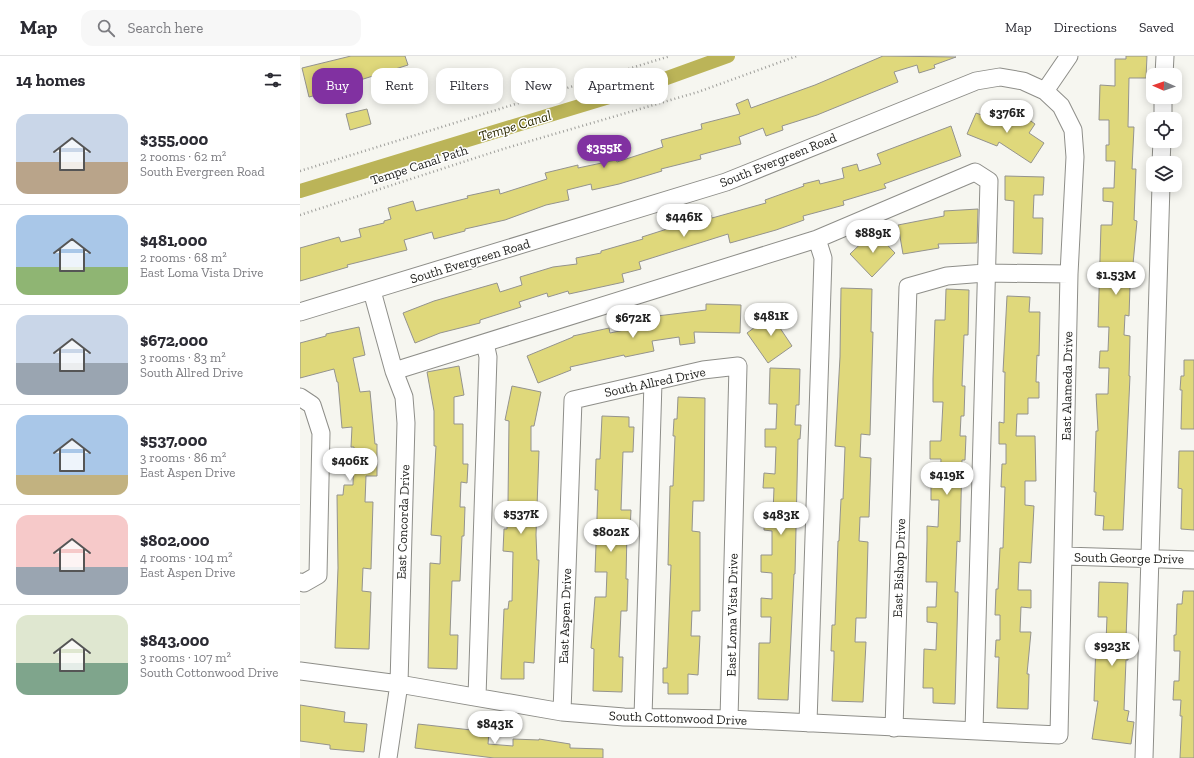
<!DOCTYPE html>
<meta charset="utf-8">
<style>
body{margin:0;font-family:"Zilla Slab",serif;background:#f7f7f7;color:#2b2b33;height:100vh;display:flex;flex-direction:column;font-size:15px;white-space:nowrap}
*{box-sizing:border-box;margin:0}
p{font-size:13px;color:#7c7c81}
.icon{flex:none;width:22px;height:22px;fill:none;stroke:currentColor;stroke-width:2;stroke-linecap:round;stroke-linejoin:round}
.map{position:relative;flex:1;overflow:hidden}
.details{display:flex;flex-direction:column;background:#fff;width:300px}
.details>*{flex:none}
.banner{position:absolute;left:12px;top:12px;width:380px;height:36px;display:flex;gap:8px}
.needle{width:26px;rotate:272deg}
.buttons{position:absolute;left:846px;top:12px;display:grid;gap:8px}
.buttons a{display:grid;place-items:center;width:36px;height:36px;border-radius:8px;background:#fff;box-shadow:0 2px 10px #0003;font-size:20px}
.price{position:absolute;translate:-50% -34px;padding:0 9px;border-radius:14px;background:#fff;color:#222;font-size:13px;line-height:26px;filter:drop-shadow(0 1px 2px #0008)}
.price::after{content:'';position:absolute;left:50%;top:24px;width:12px;height:9px;margin-left:-6px;background:inherit;clip-path:polygon(0 0,100% 0,50% 100%)}
.price.active{background:#8131a1;color:#fff}
ul{padding:0;list-style:none}
li{display:flex;align-items:center;gap:12px;height:100px;padding:0 16px}
li+li{border-top:1px solid #e1e1e2}
li span{display:grid;place-items:center;flex:none;width:112px;height:80px;border-radius:12px;color:#555}
li>.icon{margin-inline-start:auto}
span .icon{width:48px;height:48px;fill:#fffc;stroke-width:1}
li b{font-size:17px}
h2{display:flex;justify-content:space-between;align-items:center;height:48px;padding:0 16px;font-size:17px}
.pill{padding:0 14px;border-radius:12px;background:#fff;box-shadow:0 2px 10px #0003;font-size:14px;line-height:36px}
.pill.active{background:#8131a1;color:#fff}
header{display:flex;align-items:center;gap:24px;box-sizing:border-box;height:56px;padding:0 20px;background:#fff;border-bottom:1px solid #e1e1e2}
header strong{font-size:19px}
nav{display:flex;gap:22px;margin-inline-start:auto;font-size:14px}
.search{width:280px;height:36px;background:#f7f7f7;display:flex;align-items:center;gap:10px;box-sizing:border-box;padding:0 14px;border-radius:12px;color:#7c7c81;font-size:15px}
main{display:flex;flex:1;min-height:0}
.map>svg:first-child{display:block}
.lines{fill:none;stroke-linecap:round;stroke-linejoin:round}
.canal{stroke:#bbb458;stroke-width:14}
.building{fill:#dfd87b;stroke:#94938e}
.minor-casing{stroke:#8e8e89;stroke-width:19}
.path{stroke:#9e9e9a;stroke-width:2.5;stroke-dasharray:1 3;stroke-linecap:butt}
.minor{stroke:#fff;stroke-width:17}
.labels{text-anchor:middle;dominant-baseline:central;stroke-width:3;stroke-linejoin:round;paint-order:stroke}
.street-label{font-size:13px;fill:#242422;stroke:#fffffe}
.water-label{font-size:14px;font-style:italic;fill:#2f2c03;stroke:#fffffe}
</style>
<header>
<strong>Map</strong>
<div class="search"><svg class="icon" aria-label="search" viewBox="0 0 24 24"><circle cx="10" cy="10" r="6"/><path d="M15 15l6 6"/></svg>Search here</div>
<nav><a>Map</a><a>Directions</a><a>Saved</a></nav>
</header>
<main>
<section class="details">
<h2>14 homes<svg class="icon" aria-label="filters" viewBox="0 0 24 24"><path d="M4 7h16M4 17h16"/><circle cx="9" cy="7" r="2"/><circle cx="15" cy="17" r="2"/></svg></h2>
<ul>
<li><span style="background:linear-gradient(#c9d6e8 60%,#b9a48a 0)"><svg class="icon" aria-label="home" viewBox="0 0 24 24"><path d="M3 11l9-7 9 7M6 9v11h12V9"/></svg></span><div><b>$355,000</b><p>2 rooms · 62 m²</p><p>South Evergreen Road</p></div></li>
<li><span style="background:linear-gradient(#a9c7e8 65%,#8fb573 0)"><svg class="icon" aria-label="home" viewBox="0 0 24 24"><path d="M3 11l9-7 9 7M6 9v11h12V9"/></svg></span><div><b>$481,000</b><p>2 rooms · 68 m²</p><p>East Loma Vista Drive</p></div></li>
<li><span style="background:linear-gradient(#c9d6e8 60%,#9aa5b1 0)"><svg class="icon" aria-label="home" viewBox="0 0 24 24"><path d="M3 11l9-7 9 7M6 9v11h12V9"/></svg></span><div><b>$672,000</b><p>3 rooms · 83 m²</p><p>South Allred Drive</p></div></li>
<li><span style="background:linear-gradient(#a9c7e8 75%,#c2b280 0)"><svg class="icon" aria-label="home" viewBox="0 0 24 24"><path d="M3 11l9-7 9 7M6 9v11h12V9"/></svg></span><div><b>$537,000</b><p>3 rooms · 86 m²</p><p>East Aspen Drive</p></div></li>
<li><span style="background:linear-gradient(#f6c9c9 65%,#9aa5b1 0)"><svg class="icon" aria-label="home" viewBox="0 0 24 24"><path d="M3 11l9-7 9 7M6 9v11h12V9"/></svg></span><div><b>$802,000</b><p>4 rooms · 104 m²</p><p>East Aspen Drive</p></div></li>
<li><span style="background:linear-gradient(#dfe7d0 60%,#7fa58c 0)"><svg class="icon" aria-label="home" viewBox="0 0 24 24"><path d="M3 11l9-7 9 7M6 9v11h12V9"/></svg></span><div><b>$843,000</b><p>3 rooms · 107 m²</p><p>South Cottonwood Drive</p></div></li>
</ul>
</section>
<div class="map">
<svg width="894" height="702" viewBox="0 0 894 702">
<rect width="100%" height="100%" fill="#f6f6f0"/>
<g class="lines">
<path class="canal" d="M0,135L342,31L428,0"/>
</g>
<path class="building" d="M51,0H105L108,9L57,25L58,28L9,41L2,12Z
M583,0L656,1L634,9L635,12L619,17L617,9L594,16L598,26L517,59L482,70L483,74L466,80L463,72L439,81L441,88L400,99L401,103L361,113L362,115L319,128L292,134L291,128L267,134L269,144L246,149L205,164L165,173V175L134,183L132,176L104,184L107,194L47,209L48,211L0,225V192L39,181L41,186L61,181L59,173L84,167V165L91,163L88,152L113,145L116,155L168,142L167,140L199,133L200,138L247,123L245,117L278,109V112L316,104L317,106L363,91L361,84L402,73L401,68L440,58L436,48L448,43L451,52L515,29Z
M826,0H847L846,22H829L828,71H834L832,113H836L834,164L837,165L831,230H830L829,260L825,259L824,279L830,280L829,320H830L823,474H803L804,460L795,459L796,436H794L796,375H798L796,338H808L809,312H799L800,295H808L809,271H798L801,169H812L813,146L803,145V132H814L815,105H806V89H809V64H799L800,29L815,30V3H826Z
M67,53L71,68L50,74L46,58Z
M696,54L721,64L724,60L735,68L729,77L744,87L731,107L699,86L697,90L667,78L676,57L693,63Z
M651,70L661,100L584,128L586,132L543,145L544,149L503,160L504,164L476,174L430,187L428,178L339,206L341,213L322,218L324,226L269,238L268,235L248,241L247,237L219,246L221,251L180,264V267L140,277L115,287L103,257L134,245L197,227L200,236L222,229L220,221L253,211L277,208L276,202L301,197V195L343,183L342,181L411,159L412,162L466,147L465,144L504,130L503,128L519,124L520,128L544,122L542,112L557,108L559,115L581,108L577,98Z
M705,120L744,121L743,139H734L733,162H743L742,198L713,197L714,145L705,144Z
M678,153L677,187L638,188L639,192L603,198L598,169L644,160V155Z
M574,175L595,197L572,221L550,198Z
M541,232L572,233L571,276H573L570,379L561,378L560,401L571,402L569,461H560L559,485L568,486L566,562H556L555,586H566L563,646L532,645L534,603V595H531L532,569H535L538,485H539L541,443H543L545,391L535,390L540,301Z
M646,233L669,234L668,279H664L662,330H665L664,360H661L660,380H666L665,404H662L660,486L657,485L655,536H658L655,648L633,647V632H623L624,593L636,594L637,567L627,566V551H636L637,526H626L627,484V470L638,471L639,444H631V430L640,431L641,403H630V385H641L643,346H633V323L635,264H645Z
M707,240L730,241L729,256H740L739,300L737,299L736,326H739V342H728V358H717L716,380H735L736,425H725V449L734,450L731,507L719,506L718,534H731V552L721,551L720,576H731L727,618H729L728,653L697,652L699,601H695L696,584H700V559H695L696,533H698L700,492H703L705,431H701L702,408H706V388H699V366L704,367L705,316H703Z
M406,248L441,249L440,277L394,276L395,287L380,289L379,281L352,285L354,295L325,301L324,299L270,311L271,314L238,327L227,300L273,281V280L309,272L310,277L329,273L328,267L357,260L406,254Z
M481,252L488,262L478,269L492,290L468,307L447,277Z
M59,271L65,299L53,302L60,336L70,335L75,388H77V420H66L65,446H73L71,513L63,512L62,535L71,536L69,593L35,592L38,512L37,439H43L44,429H53L54,391H51L52,371L42,372L38,326H37L34,313L0,322V287L26,280V278Z
M884,304H894V373H881L882,334H880L881,320H884Z
M159,310L164,339L154,341V368H163V408H168L167,427L161,426L160,451H165L164,480H162L160,525H152L150,579H158L157,613L128,612L130,507L140,508L141,480L131,479L136,390H134V355L127,316Z
M470,312L500,313L499,349H496L495,369H501L500,383H498L495,518H494L488,644L458,643L459,587H470L471,561H461V542L472,543V517L461,516V499H472V475L464,474V457H473L474,432H463L464,417L475,418L476,391H465V373H476L477,348H469Z
M212,330L241,336L234,370H231V395H239L236,479L237,504H239L234,607L224,606V623H201L204,553H208L209,545H212L213,496L203,495L204,473H207L208,446L209,365L205,364Z
M378,341L405,342L404,445H393L392,475L400,476V555H392L391,580H400L398,619L388,618V638H368V627H363V612H367L371,509H368L370,430H373L375,380H373L374,363H377Z
M302,360L329,361V371H334L333,396H323L321,454H331L330,474H327L326,523H328L327,555H321L319,601H323L322,636L293,635L294,593L291,592L295,541H306L307,516H295L298,434H295L296,403H300Z
M879,395H894V474L881,473L882,433L878,432Z
M799,526L828,527L826,583H829L828,604H826L824,654L829,655L827,665L834,666L831,688L792,683L798,645H794L796,586H806L807,561H798Z
M883,535H894V702H880L882,660H880L881,644H873L874,625H879L880,595H874V579H876L877,548H882Z
M0,649L45,656L44,666L67,668L64,696L30,693V689L0,685Z
M118,668L189,676L188,688L213,690V683L239,684V683L270,688V692L303,693V702H194L115,692Z"/>
<g class="lines">
<g class="minor-casing">
<path id="minor" d="M864,19L865,0
M745,35L769,0
M863,63V41
M861,107L862,85
M72,235L94,315L104,341L106,367L99,628L88,702
M0,256L426,126L676,25L700,21L723,25L745,35L761,50L773,74L775,101L769,218L759,679L429,663L324,661L262,656L99,628L0,615
M94,315L517,183L675,116L689,125L674,675
M0,341L12,349L21,377L18,519L4,527L0,526
M764,500L894,504
M177,641L188,301L185,287
M262,656L273,344L403,314L438,310L429,663
M343,661L353,326
M508,667L523,202L517,183
M594,672L608,231L647,220L685,217L769,218
M844,702L861,129"/>
</g>
<path class="path" d="M0,115L370,0
M0,159L203,93L398,36L497,0"/>
<use href="#minor" class="minor"/>
</g>
<g class="labels">
<g class="street-label">
<text transform="translate(478 104) rotate(-22)">South Evergreen Road</text>
<text transform="translate(119 109) rotate(-18)">Tempe Canal Path</text>
<text transform="translate(170 205) rotate(-17)">South Evergreen Road</text>
<text transform="translate(355 326) rotate(-12)">South Allred Drive</text>
<text transform="translate(767 330) rotate(-89)">East Alameda Drive</text>
<text transform="translate(103 466) rotate(-88)">East Concorda Drive</text>
<text transform="translate(829 502) rotate(1)">South George Drive</text>
<text transform="translate(599 512) rotate(-88)">East Bishop Drive</text>
<text transform="translate(432 559) rotate(-89)">East Loma Vista Drive</text>
<text transform="translate(265 560) rotate(-88)">East Aspen Drive</text>
<text transform="translate(378 662) rotate(2)">South Cottonwood Drive</text>
</g>
<g class="water-label">
<text transform="translate(215 70) rotate(-17)">Tempe Canal</text>
</g>
</g>
</svg>
<div class="buttons">
<a><svg class="needle" viewBox="-14 -14 28 28"><path d="M0-13l5 13h-10z" fill="#e53935"/><path d="M0 13l5-13h-10z" fill="#7c7c81"/></svg></a>
<a><svg class="icon" aria-label="locate" viewBox="0 0 24 24"><circle cx="12" cy="12" r="6"/><path d="M12 2v4M12 18v4M2 12h4M18 12h4"/></svg></a>
<a><svg class="icon" aria-label="layers" viewBox="0 0 24 24"><path d="M12 4l9 5-9 5-9-5zM3 14l9 5 9-5"/></svg></a>
</div>
<b class="price" style="left:707px;top:78px">$376K</b>
<b class="price active" style="left:304px;top:113px">$355K</b>
<b class="price" style="left:384px;top:182px">$446K</b>
<b class="price" style="left:573px;top:198px">$889K</b>
<b class="price" style="left:816px;top:240px">$1.53M</b>
<b class="price" style="left:471px;top:281px">$481K</b>
<b class="price" style="left:333px;top:283px">$672K</b>
<b class="price" style="left:50px;top:426px">$406K</b>
<b class="price" style="left:647px;top:440px">$419K</b>
<b class="price" style="left:221px;top:479px">$537K</b>
<b class="price" style="left:481px;top:480px">$483K</b>
<b class="price" style="left:311px;top:497px">$802K</b>
<b class="price" style="left:812px;top:611px">$923K</b>
<b class="price" style="left:195px;top:689px">$843K</b>
<div class="banner">
<a class="pill active">Buy</a>
<a class="pill">Rent</a>
<a class="pill">Filters</a>
<a class="pill">New</a>
<a class="pill">Apartment</a>
</div>
</div>
</main>
